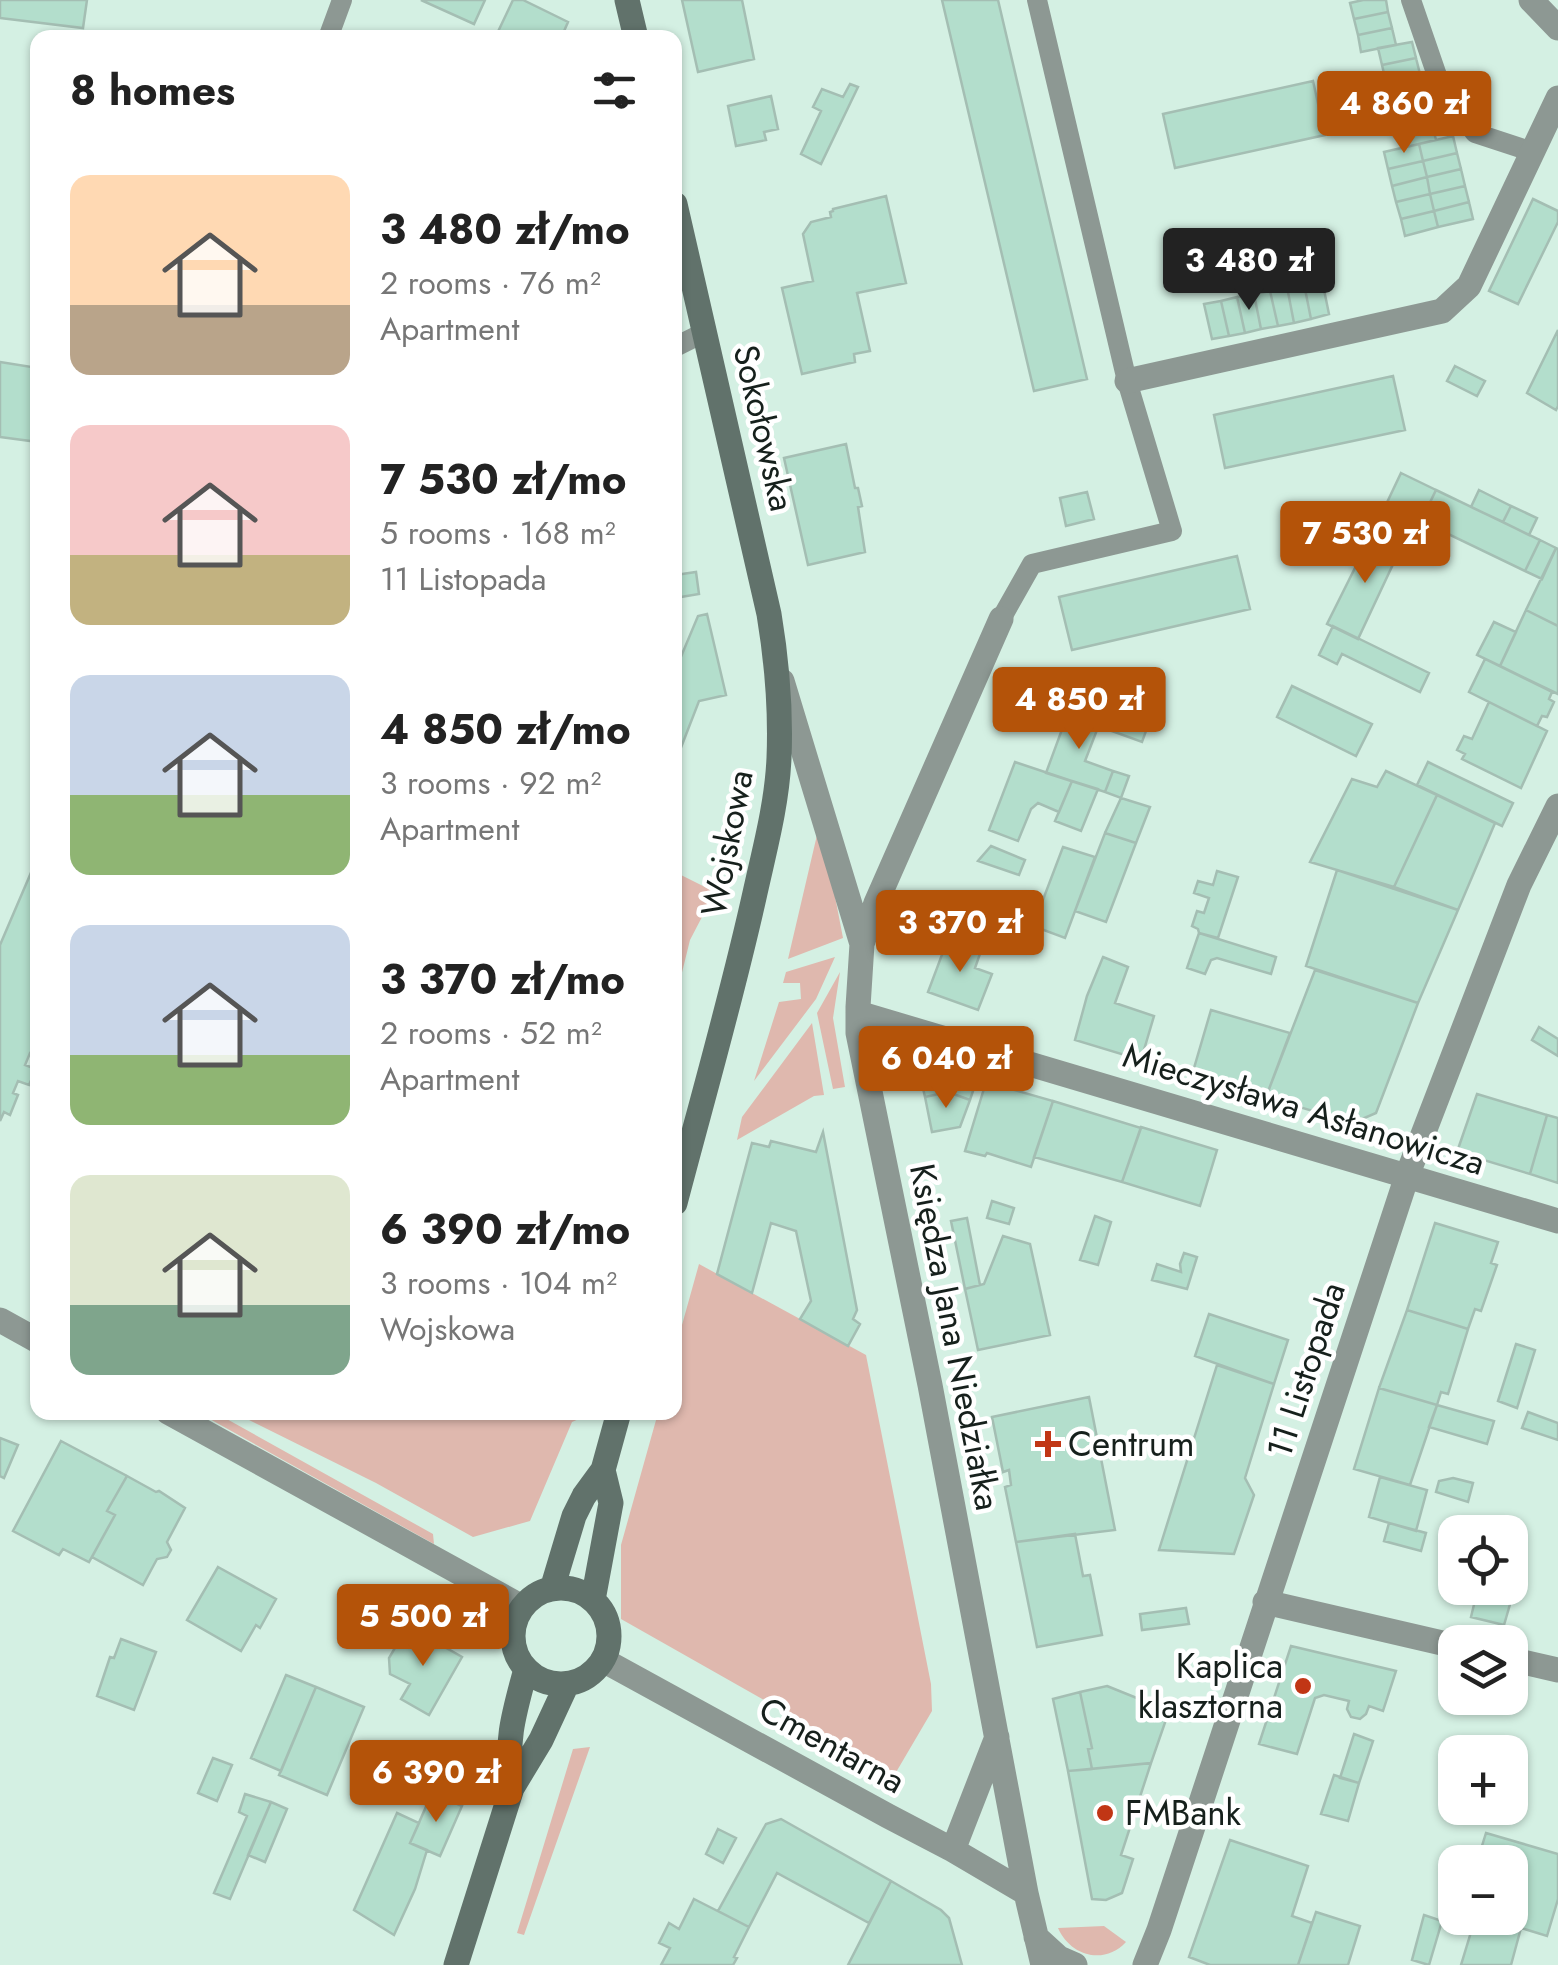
<!DOCTYPE html>
<meta charset="utf-8">
<style>
body{margin:0;font-family:Jost,sans-serif;background:#f2f2f2;color:#222;height:100vh;display:flex;flex-direction:column;font-size:38px;white-space:nowrap}
*{box-sizing:border-box;margin:0}
p{font-size:32px;color:#767676}
.icon{flex:none;width:55px;height:55px;fill:none;stroke:currentColor;stroke-width:2;stroke-linecap:round;stroke-linejoin:round}
.map{position:relative;flex:1;overflow:hidden}
.details{position:absolute;left:30px;top:30px;width:652px;height:1390px;display:flex;flex-direction:column;background:#fff;border-radius:20px;box-shadow:0 2px 8px #0004}
.details>*{flex:none}
.controls{position:absolute;left:1438px;top:1515px;display:grid;gap:20px}
.controls a{display:grid;place-items:center;width:90px;height:90px;border-radius:20px;background:#fff;box-shadow:0 2px 8px #0004;font-size:50px}
.price{position:absolute;translate:-50% -85px;padding:0 22px;border-radius:10px;background:#b45309;color:#fff;font-size:32px;line-height:65px;filter:drop-shadow(0 2px 5px #0008)}
.price::after{content:'';position:absolute;left:50%;top:60px;width:30px;height:22px;margin-left:-15px;background:inherit;clip-path:polygon(0 0,100% 0,50% 100%)}
.price.on{background:#222;color:#fff}
ul{padding:0;list-style:none}
li{display:flex;align-items:center;gap:30px;height:250px;padding:0 40px}
li span{display:grid;place-items:center;flex:none;width:280px;height:200px;border-radius:20px;color:#555}
li>.icon{margin-inline-start:auto}
span .icon{width:120px;height:120px;fill:#fffc;stroke-width:1}
li b{font-size:42px}
h2{display:flex;justify-content:space-between;align-items:center;height:120px;padding:0 40px;font-size:42px}
.map>svg:first-child{display:block}
.green{fill:#dfb8ae}
.building{fill:#b3decc;stroke:#a4beb3;stroke-width:2.5}
.lines{fill:none;stroke-linecap:round;stroke-linejoin:round}
.lane{stroke:#8d9893;stroke-width:20}
.street{stroke:#8d9893;stroke-width:25}
.secondary{stroke:#61726b;stroke-width:25}
.poi-dot{fill:#c13615;stroke:#fff;stroke-width:4}
.labels{text-anchor:middle;dominant-baseline:central;stroke-width:9;stroke-linejoin:round;paint-order:stroke}
.street-label{font-size:35px;fill:#16201c;stroke:#fff}
.poi-label{font-size:35px;fill:#16201c;stroke:#fff;text-anchor:start}
</style>
<div class="map">
<svg width="1558" height="1965" viewBox="0 0 1558 1965">
<rect width="100%" height="100%" fill="#d4f0e3"/>
<path class="green" d="M817,835L833,886L843,938L788,959Z
M675,872L715,892L690,940L675,1001Z
M835,957L816,999L754,1081L779,1002L801,999L800,983H783L786,972Z
M840,972L833,1018L845,1087L833,1089L817,1013Z
M812,1023L824,1095L814,1096L737,1140L742,1117Z
M699,1264L866,1355L931,1684L932,1711L895,1774L621,1619V1545L658,1413L675,1412V1350Z
M199,1413H216L433,1534L434,1544Z
M235,1413H583L581,1418L572,1422L530,1521L473,1537L376,1483Z
M590,1747L524,1935L517,1933L573,1749Z
M1104,1926L1126,1942C1105,1965 1071,1957 1058,1928Z"/>
<path class="building" d="M0,0H87L83,28L0,18Z
M421,0H485L474,24Z
M513,0H523L568,22L561,38H495Z
M682,0H742L754,59L698,72Z
M942,0H998L1087,379L1034,391Z
M1363,0H1386L1388,12L1354,19L1350,3Z
M1388,12L1392,28L1358,35L1354,19Z
M1392,28L1396,45L1361,52L1358,35Z
M1412,42L1416,58L1382,65L1378,48Z
M1416,58L1420,74L1386,82L1382,65Z
M1420,74L1424,90L1390,99L1386,82Z
M1313,81L1325,135L1175,168L1163,114Z
M850,84L858,87L821,164L801,154L821,111L813,107L822,89L843,97Z
M1424,90L1428,107L1394,115L1390,99Z
M771,96L778,129L764,132L766,140L736,146L728,106Z
M1428,107L1432,124L1397,131L1394,115Z
M1432,124L1436,140L1402,148L1397,131Z
M1453,136L1457,153L1423,161L1419,144Z
M1419,144L1423,161L1388,169L1384,152Z
M1457,153L1461,169L1427,177L1423,161Z
M1423,161L1427,177L1392,186L1388,169Z
M1461,169L1465,186L1430,194L1427,177Z
M1427,177L1430,194L1396,202L1392,186Z
M1465,186L1469,202L1434,211L1430,194Z
M1430,194L1434,211L1401,219L1396,202Z
M886,196L906,283L857,293L870,351L854,354L855,362L802,374L782,288L813,281L803,234L811,222L831,217L830,212L833,211V209Z
M1533,199L1558,211V222L1518,304L1489,291Z
M1469,202L1473,219L1438,227L1434,211Z
M1434,211L1438,227L1405,236L1401,219Z
M1322,280L1329,314L1311,319L1304,284Z
M1304,284L1311,319L1294,323L1287,287Z
M1287,287L1294,323L1278,326L1270,291Z
M1270,291L1278,326L1261,329L1254,294Z
M1254,294L1261,329L1245,333L1237,297Z
M1237,297L1245,333L1229,336L1221,301Z
M1221,301L1229,336L1212,339L1204,304Z
M1558,330V406L1556,410L1527,393Z
M0,362L38,368V442L0,437Z
M1455,366L1485,381L1477,396L1447,381Z
M1393,376L1405,430L1225,468L1214,415Z
M846,444L855,488H858L862,506L858,507L865,552L808,565L784,458Z
M1401,473L1436,490L1421,521L1402,545L1373,532Z
M1436,490L1540,540L1525,571L1421,521Z
M1479,490L1511,506L1503,522L1471,507Z
M1087,492L1094,519L1066,526L1060,498Z
M1511,506L1537,518L1529,535L1503,522Z
M1373,532L1402,545L1358,639L1327,624Z
M1540,540L1556,548L1542,579L1525,571Z
M1556,548L1558,549V626L1526,610Z
M1237,556L1250,609L1072,650L1059,597Z
M696,572L699,594L675,598V575Z
M1526,610L1558,626V694L1500,666Z
M707,614L726,695L699,701L675,763V671L698,616Z
M1494,622L1516,632L1500,666L1477,655Z
M1333,626L1429,673L1420,692L1342,654L1337,664L1319,655Z
M1485,659L1552,692L1549,699L1554,702L1547,717L1542,716L1537,726L1469,692Z
M1080,681L1154,709L1142,742L1098,726L1102,717L1071,705Z
M1292,686L1372,724L1356,756L1277,717Z
M1489,702L1547,731L1521,788L1462,759L1465,754L1457,750L1464,736L1472,739Z
M1071,705L1102,717L1085,761L1113,771L1105,792L1046,773Z
M1015,762L1072,781L1059,812L1038,803L1031,809L1018,841L989,830Z
M1428,762L1513,803L1502,826L1417,785Z
M1113,771L1129,776L1121,798L1105,792Z
M1386,771L1437,795L1394,887L1310,862L1352,779L1377,787Z
M1072,781L1098,789L1081,831L1055,821Z
M1437,795L1495,823L1458,910L1394,887Z
M1121,798L1150,807L1136,843L1105,833Z
M1105,833L1136,843L1106,922L1075,911Z
M991,846L1025,860L1019,875L978,861Z
M1063,847L1095,857L1065,938L1033,926Z
M33,868L38,869V1050L35,1055L30,1053L25,1065L36,1069L29,1085L18,1081L13,1093L18,1095L10,1115L4,1112L0,1121V945Z
M1337,870L1458,910L1418,1003L1306,966Z
M1217,871L1238,877L1218,938L1199,933L1198,929L1192,926L1197,911L1204,913L1209,898L1194,893L1198,881L1213,885Z
M932,921L926,944L893,952L889,933Z
M1199,933L1276,957L1271,974L1217,958L1211,960L1205,974L1187,968Z
M949,936L982,948L975,968L992,974L978,1010L928,992Z
M1103,957L1128,967L1115,1003L1154,1016L1141,1060L1075,1040L1087,996Z
M1315,970L1418,1003L1376,1113L1353,1123L1266,1097Z
M1211,1010L1290,1033L1266,1097L1192,1075Z
M1539,1027L1558,1039V1056L1532,1040Z
M933,1065L977,1079L970,1100L948,1092L925,1097L920,1075Z
M986,1082L1053,1101L1031,1167L987,1153L985,1156L965,1151Z
M948,1092L970,1100L960,1127L932,1132L925,1097Z
M1477,1094L1547,1115L1530,1174L1457,1152Z
M1053,1101L1141,1128L1122,1182L1034,1157Z
M1547,1115L1558,1118V1183L1530,1174Z
M1141,1127L1217,1150L1200,1206L1122,1182Z
M823,1132L857,1310L853,1319L860,1324L848,1346L800,1319L811,1301L796,1231L771,1223L752,1293L717,1274L752,1143L769,1147L771,1141L816,1152Z
M992,1201L1014,1208L1009,1224L987,1218Z
M1095,1216L1111,1222L1098,1265L1080,1260Z
M967,1218L980,1285L965,1289L951,1221Z
M1435,1223L1498,1242L1491,1263L1497,1265L1481,1311L1475,1309L1468,1329L1407,1310Z
M1003,1236L1030,1244L1050,1335L978,1350L965,1289L984,1284Z
M1184,1253L1197,1257L1187,1289L1152,1280L1157,1264L1181,1272L1180,1264Z
M1407,1310L1468,1329L1448,1394L1441,1392L1437,1405L1379,1388Z
M1209,1314L1288,1340L1274,1384L1195,1356Z
M1516,1344L1535,1350L1517,1408L1498,1401Z
M1217,1365L1274,1384L1245,1478L1254,1495L1234,1554L1159,1550Z
M1379,1388L1437,1405L1410,1485L1354,1469Z
M1089,1397L1115,1530L1016,1542L1005,1487L1011,1485L1009,1470L1003,1472L992,1417Z
M1437,1405L1494,1421L1487,1444L1429,1427Z
M1528,1412L1558,1423V1440L1522,1428Z
M0,1438L18,1445L4,1478L0,1476Z
M61,1441L127,1476L107,1511L115,1515L89,1562L63,1549L59,1555L13,1531Z
M127,1476L156,1492L159,1491L185,1508L167,1542L171,1550L167,1557L157,1559L143,1585L92,1557L115,1515L107,1511Z
M1380,1477L1427,1490L1416,1531L1369,1517Z
M1453,1478L1473,1483L1468,1502L1436,1492L1439,1481Z
M1389,1523L1426,1533L1421,1551L1384,1541Z
M1075,1534L1083,1576L1090,1575L1102,1635L1037,1647L1016,1542Z
M218,1567L276,1599L260,1628L256,1625L241,1651L187,1620Z
M1510,1578L1517,1580L1504,1625L1471,1617L1478,1588H1510Z
M1186,1608L1189,1624L1142,1630L1140,1614Z
M406,1629L419,1635L420,1633L462,1657L429,1715L401,1699L410,1684L390,1674L389,1658Z
M121,1639L156,1652L134,1710L97,1696L110,1657L114,1658Z
M1291,1646L1396,1671L1383,1711L1369,1706L1366,1714L1360,1719L1351,1717L1347,1709L1349,1701L1324,1695L1315,1698L1297,1754L1259,1744Z
M286,1675L316,1687L281,1771L251,1758Z
M1107,1686L1169,1711L1151,1763L1092,1769L1088,1749L1092,1748L1080,1692Z
M316,1687L364,1707L327,1795L279,1775Z
M1080,1692L1092,1748L1088,1749L1092,1769L1068,1771L1053,1699Z
M1354,1734L1373,1741L1359,1783L1340,1778Z
M213,1758L232,1765L217,1801L198,1793Z
M1151,1763L1121,1855L1133,1859L1122,1893L1106,1900L1092,1899L1068,1771Z
M1334,1775L1359,1783L1348,1821L1321,1814Z
M432,1793L462,1806L440,1856L410,1843Z
M245,1794L271,1802L230,1899L214,1893L247,1816L239,1812Z
M271,1802L287,1809L265,1862L248,1855Z
M397,1813L419,1823L410,1843L427,1850L415,1889L394,1935L354,1910Z
M781,1819L891,1881L869,1923L777,1873L749,1927L718,1911L766,1824Z
M718,1829L736,1838L723,1863L706,1854Z
M1486,1833L1558,1854V1899L1547,1936L1521,1928L1511,1965H1461L1471,1932L1458,1928L1461,1918H1510V1862H1477Z
M1230,1840L1308,1866L1292,1916L1312,1923L1298,1965H1210L1189,1957Z
M891,1881L941,1910L949,1918L962,1965H848Z
M694,1899L749,1927L734,1957L737,1958L733,1965H661L670,1948L659,1943L669,1923L679,1929Z
M1316,1912L1360,1926L1348,1965H1298Z
M1424,1915L1442,1921L1429,1965L1412,1960Z"/>
<g class="lines">
<path class="lane" d="M1411,0L1442,90L1475,133L1533,152
M328,38L342,0
M675,347L705,332
M1001,619L1032,564L1172,531L1127,381L1037,0"/>
<path class="street" d="M1531,0L1558,28
M1127,381L1442,311L1469,286L1558,98
M1001,619L876,903L862,944L858,1007V1033L930,1385L1026,1893L1043,1965
M782,681L862,944
M858,1013L1558,1221
M0,1320L38,1341
M168,1412L522,1607
M1265,1602L1455,1646
M1510,1659L1558,1670
M603,1660L888,1816L953,1850L1026,1893
M953,1850L997,1737
M1036,1937L1059,1958L1075,1965
M1145,1965L1159,1930L1407,1176L1519,885L1558,806"/>
<path class="secondary" d="M627,0L636,38
M675,204L769,614C777,662 781,709 779,758C777,804 765,848 755,893C732,997 702,1100 675,1203
M513 1636a48 48 0 1 1 96 0a48 48 0 1 1-96 0Z
M552,1589L574,1516L584,1496L603,1470L619,1412
M593,1600L611,1503L603,1470
M512,1788C505,1741 514,1713 526,1669
M456,1965L512,1788L541,1740L567,1684"/>
</g>
<g class="poi-dot">
<path d="M1043 1429h10v10h10v10h-10v10h-10v-10h-10v-10h10z"/>
<circle cx="1303" cy="1686" r="10"/>
<circle cx="1105" cy="1813" r="10"/>
</g>
<g class="labels">
<g class="street-label">
<text transform="translate(764 428) rotate(77)">Sokołowska</text>
<text transform="translate(727 843) rotate(-79)">Wojskowa</text>
<text transform="translate(1304 1109) rotate(17)">Mieczysława Asłanowicza</text>
<text transform="translate(955 1337) rotate(79)">Księdza Jana Niedziałka</text>
<text transform="translate(1306 1370) rotate(-72)">11 Listopada</text>
<text transform="translate(832 1745) rotate(29)">Cmentarna</text>
</g>
<g class="poi-label">
<text x="1068" y="1444">Centrum</text>
<text x="1283" y="1666" text-anchor="end">Kaplica<tspan x="1283" dy="40">klasztorna</tspan></text>
<text x="1125" y="1813">FMBank</text>
</g>
</g>
</svg>
<div class="controls">
<a><svg class="icon" aria-label="locate" viewBox="0 0 24 24"><circle cx="12" cy="12" r="6"/><path d="M12 2v4M12 18v4M2 12h4M18 12h4"/></svg></a>
<a><svg class="icon" aria-label="layers" viewBox="0 0 24 24"><path d="M12 4l9 5-9 5-9-5zM3 14l9 5 9-5"/></svg></a>
<a>+</a>
<a>−</a>
</div>
<b class="price" style="left:1404px;top:156px">4 860 zł</b>
<b class="price on" style="left:1249px;top:313px">3 480 zł</b>
<b class="price" style="left:1365px;top:586px">7 530 zł</b>
<b class="price" style="left:1079px;top:752px">4 850 zł</b>
<b class="price" style="left:960px;top:975px">3 370 zł</b>
<b class="price" style="left:946px;top:1111px">6 040 zł</b>
<b class="price" style="left:423px;top:1669px">5 500 zł</b>
<b class="price" style="left:436px;top:1825px">6 390 zł</b>
<section class="details">
<h2>8 homes<svg class="icon" aria-label="filters" viewBox="0 0 24 24"><path d="M4 7h16M4 17h16"/><circle cx="9" cy="7" r="2"/><circle cx="15" cy="17" r="2"/></svg></h2>
<ul>
<li><span style="background:linear-gradient(#ffd9b3 65%,#b9a48a 0)"><svg class="icon" aria-label="home" viewBox="0 0 24 24"><path d="M3 11l9-7 9 7M6 9v11h12V9"/></svg></span><div><b>3 480 zł/mo</b><p>2 rooms · 76 m²</p><p>Apartment</p></div></li>
<li><span style="background:linear-gradient(#f6c9c9 65%,#c2b280 0)"><svg class="icon" aria-label="home" viewBox="0 0 24 24"><path d="M3 11l9-7 9 7M6 9v11h12V9"/></svg></span><div><b>7 530 zł/mo</b><p>5 rooms · 168 m²</p><p>11 Listopada</p></div></li>
<li><span style="background:linear-gradient(#c9d6e8 60%,#8fb573 0)"><svg class="icon" aria-label="home" viewBox="0 0 24 24"><path d="M3 11l9-7 9 7M6 9v11h12V9"/></svg></span><div><b>4 850 zł/mo</b><p>3 rooms · 92 m²</p><p>Apartment</p></div></li>
<li><span style="background:linear-gradient(#c9d6e8 65%,#8fb573 0)"><svg class="icon" aria-label="home" viewBox="0 0 24 24"><path d="M3 11l9-7 9 7M6 9v11h12V9"/></svg></span><div><b>3 370 zł/mo</b><p>2 rooms · 52 m²</p><p>Apartment</p></div></li>
<li><span style="background:linear-gradient(#dfe7d0 65%,#7fa58c 0)"><svg class="icon" aria-label="home" viewBox="0 0 24 24"><path d="M3 11l9-7 9 7M6 9v11h12V9"/></svg></span><div><b>6 390 zł/mo</b><p>3 rooms · 104 m²</p><p>Wojskowa</p></div></li>
</ul>
</section>
</div>
